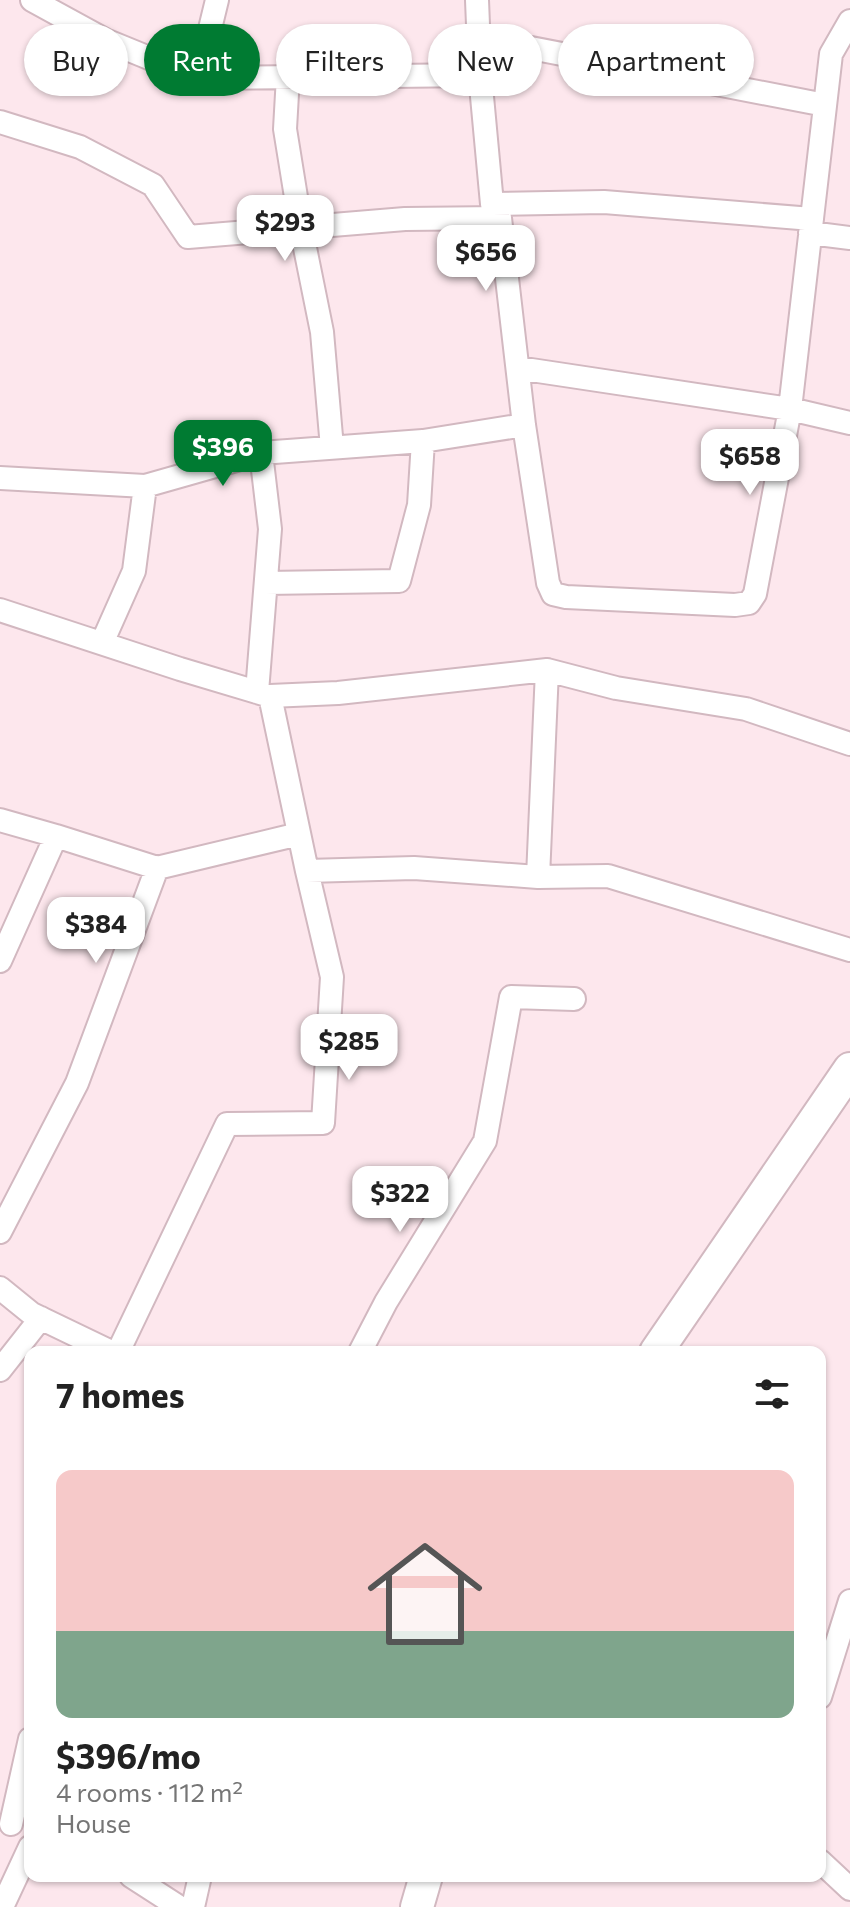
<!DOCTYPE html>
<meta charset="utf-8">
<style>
body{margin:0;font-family:Commissioner,sans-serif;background:#f6f6f6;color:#222;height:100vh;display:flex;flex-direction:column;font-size:30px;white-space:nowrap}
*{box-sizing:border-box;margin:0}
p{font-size:26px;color:#767676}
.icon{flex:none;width:44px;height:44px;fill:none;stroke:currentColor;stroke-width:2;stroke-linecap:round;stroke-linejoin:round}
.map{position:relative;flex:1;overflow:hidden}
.panel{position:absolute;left:24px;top:1346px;width:802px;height:536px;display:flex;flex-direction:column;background:#fff;border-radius:16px;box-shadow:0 2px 6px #0004}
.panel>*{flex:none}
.top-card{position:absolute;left:24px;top:24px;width:802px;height:72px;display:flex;gap:16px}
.price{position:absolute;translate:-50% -68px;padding:0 18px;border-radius:16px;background:#fff;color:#222;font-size:26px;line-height:52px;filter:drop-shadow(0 2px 4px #0008)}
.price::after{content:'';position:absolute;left:50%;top:48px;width:24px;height:18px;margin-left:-12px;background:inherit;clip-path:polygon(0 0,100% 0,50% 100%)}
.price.current{background:#007b32;color:#fff}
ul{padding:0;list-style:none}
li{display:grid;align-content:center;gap:16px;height:424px;padding:0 32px}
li+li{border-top:2px solid #e0e0e0}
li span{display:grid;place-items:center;height:248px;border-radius:16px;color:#555}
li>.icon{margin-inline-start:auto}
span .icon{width:144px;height:144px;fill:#fffc;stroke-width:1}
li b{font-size:34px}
h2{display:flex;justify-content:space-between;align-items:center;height:96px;padding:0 32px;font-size:34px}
.chip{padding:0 28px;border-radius:36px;background:#fff;box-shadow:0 2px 6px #0004;font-size:28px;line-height:72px}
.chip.current{background:#007b32;color:#fff}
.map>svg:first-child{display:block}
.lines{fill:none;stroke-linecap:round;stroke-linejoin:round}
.minor-casing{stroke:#d2b8c0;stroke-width:26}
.secondary-casing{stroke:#d2b8c0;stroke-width:36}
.minor{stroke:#fff;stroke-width:22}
.secondary{stroke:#fff;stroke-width:32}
</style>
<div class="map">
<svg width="850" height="1907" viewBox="0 0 850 1907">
<rect width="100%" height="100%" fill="#fde7ed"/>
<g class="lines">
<g class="minor-casing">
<path id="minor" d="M32,0L105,40L198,78L480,75
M477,0L480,75L492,204L500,218L524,425L548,583L553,594L566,597L735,605L749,603L755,594L790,409L518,368
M850,21L831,54L790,409L850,423
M479,38L825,105
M288,76L285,129L301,228L322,332L332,448
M198,78L217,0
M0,122L80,147L153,185L188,237L405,219L500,218
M492,204L604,202L812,219
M810,233L850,238
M261,453L423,441L524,425
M0,478L145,486L261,453L270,529L257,692
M266,583L399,581L419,505L423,441
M0,610L180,669L270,696L338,693L547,670L616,688L746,709L850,744
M102,643L134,571L145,486
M547,670L538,877L608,876L850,950
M0,820L56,836
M307,871L414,868L538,877
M0,961L56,836L157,868
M0,1232L77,1083L157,868L299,834
M0,1288L32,1314L111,1352
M118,1352L227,1124L323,1123L332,977L307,871L270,696
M360,1352L386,1302L485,1141L511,997L574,999
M0,1370L41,1318
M820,1697L850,1601
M11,1824L30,1739
M820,1861L850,1889
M131,1876L179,1907
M2,1907L30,1847
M193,1907L200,1876"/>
</g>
<g class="secondary-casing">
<path id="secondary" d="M656,1352L850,1069
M417,1907L426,1876"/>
</g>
<use href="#minor" class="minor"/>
<use href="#secondary" class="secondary"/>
</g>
</svg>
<b class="price" style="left:285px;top:263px">$293</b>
<b class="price" style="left:486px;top:293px">$656</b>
<b class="price current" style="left:223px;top:488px">$396</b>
<b class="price" style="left:750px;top:497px">$658</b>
<b class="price" style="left:96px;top:965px">$384</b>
<b class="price" style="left:349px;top:1082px">$285</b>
<b class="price" style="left:400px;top:1234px">$322</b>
<div class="top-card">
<a class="chip">Buy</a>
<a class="chip current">Rent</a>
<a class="chip">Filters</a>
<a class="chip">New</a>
<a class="chip">Apartment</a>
</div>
<section class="panel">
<h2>7 homes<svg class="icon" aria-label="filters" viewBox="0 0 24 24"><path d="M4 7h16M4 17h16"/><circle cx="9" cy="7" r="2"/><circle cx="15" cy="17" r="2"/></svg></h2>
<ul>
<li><span style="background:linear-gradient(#f6c9c9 65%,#7fa58c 0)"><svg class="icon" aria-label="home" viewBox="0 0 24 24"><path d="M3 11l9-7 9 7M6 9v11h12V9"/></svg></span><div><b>$396/mo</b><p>4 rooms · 112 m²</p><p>House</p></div></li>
</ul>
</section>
</div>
